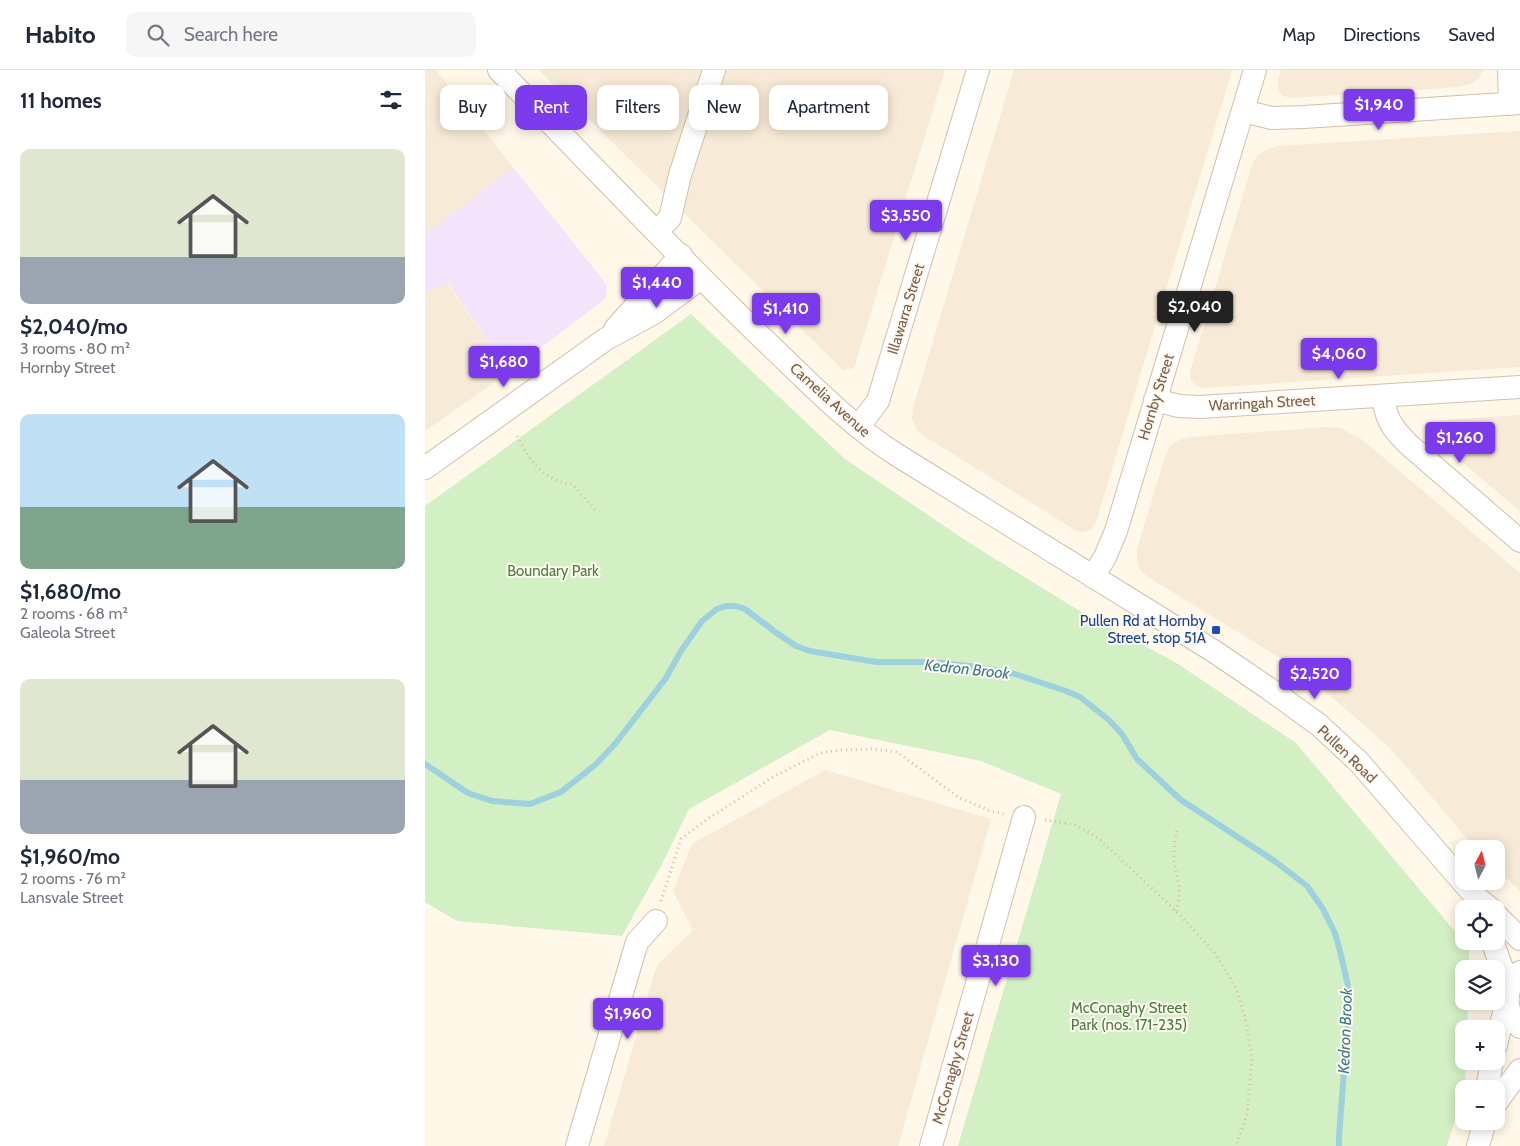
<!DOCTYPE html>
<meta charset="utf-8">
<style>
body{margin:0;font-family:Cabin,sans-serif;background:#f6f6f7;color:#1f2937;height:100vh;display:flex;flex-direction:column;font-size:19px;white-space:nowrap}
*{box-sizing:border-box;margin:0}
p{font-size:16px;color:#747a83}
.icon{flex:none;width:28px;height:28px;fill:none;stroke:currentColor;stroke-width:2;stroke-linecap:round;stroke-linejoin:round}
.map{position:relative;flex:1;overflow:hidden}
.drawer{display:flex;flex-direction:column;background:#fff;width:425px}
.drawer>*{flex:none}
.banner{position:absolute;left:15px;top:15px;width:475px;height:45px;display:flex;gap:10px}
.needle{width:32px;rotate:7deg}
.tools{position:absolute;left:1030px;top:770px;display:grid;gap:10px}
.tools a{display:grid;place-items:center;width:50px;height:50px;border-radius:10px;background:#fff;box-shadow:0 2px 12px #0003;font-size:25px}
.price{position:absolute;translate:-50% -42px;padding:0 11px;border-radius:5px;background:#7c3aed;color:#fff;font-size:16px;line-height:32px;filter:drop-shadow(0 1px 2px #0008)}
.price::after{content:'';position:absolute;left:50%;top:30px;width:15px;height:11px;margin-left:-8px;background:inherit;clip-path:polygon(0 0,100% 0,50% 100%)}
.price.current{background:#222;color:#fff}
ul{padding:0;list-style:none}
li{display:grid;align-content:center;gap:10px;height:265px;padding:0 20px}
li span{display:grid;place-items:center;height:155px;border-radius:10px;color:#555}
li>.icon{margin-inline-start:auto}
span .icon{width:90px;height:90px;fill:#fffc;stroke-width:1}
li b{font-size:21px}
h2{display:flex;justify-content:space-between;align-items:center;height:60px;padding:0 20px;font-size:21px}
.chip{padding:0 18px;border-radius:10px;background:#fff;box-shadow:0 2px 12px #0003;font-size:18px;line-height:45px}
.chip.current{background:#7c3aed;color:#fff}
header{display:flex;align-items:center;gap:30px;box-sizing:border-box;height:70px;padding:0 25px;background:#fff;border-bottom:1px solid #e0e1e3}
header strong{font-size:24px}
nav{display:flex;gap:28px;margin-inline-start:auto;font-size:18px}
.search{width:350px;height:45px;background:#f6f6f7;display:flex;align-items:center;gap:12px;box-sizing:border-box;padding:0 18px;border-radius:10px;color:#747a83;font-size:19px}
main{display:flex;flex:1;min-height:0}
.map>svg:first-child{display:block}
.residential{fill:#f7ead6}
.education{fill:#f4e4fb}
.green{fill:#d3efc4}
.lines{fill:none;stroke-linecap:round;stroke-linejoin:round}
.stream{stroke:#9ed1de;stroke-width:6}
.minor-casing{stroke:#d3bfac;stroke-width:24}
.path{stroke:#ddba9f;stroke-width:3;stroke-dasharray:1 4;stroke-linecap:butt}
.minor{stroke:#fff;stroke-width:22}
.transit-dot{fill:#1a4fb4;stroke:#fffaf1;stroke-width:2}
.labels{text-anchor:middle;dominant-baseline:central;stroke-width:4;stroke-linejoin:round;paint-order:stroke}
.street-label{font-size:15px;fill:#7d5e48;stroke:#fffaf1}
.park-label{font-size:15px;fill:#4c7e3c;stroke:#fffaf1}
.transit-label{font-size:15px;fill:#164399;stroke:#fffaf1;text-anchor:end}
.water-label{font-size:16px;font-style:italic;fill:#3c7a8b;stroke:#fffaf1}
</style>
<header>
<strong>Habito</strong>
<div class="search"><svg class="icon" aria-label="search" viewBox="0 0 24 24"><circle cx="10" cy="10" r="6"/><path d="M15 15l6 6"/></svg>Search here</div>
<nav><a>Map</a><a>Directions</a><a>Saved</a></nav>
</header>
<main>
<section class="drawer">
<h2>11 homes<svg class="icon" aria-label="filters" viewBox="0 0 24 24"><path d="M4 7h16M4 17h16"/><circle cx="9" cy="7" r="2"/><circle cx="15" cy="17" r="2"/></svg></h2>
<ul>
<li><span style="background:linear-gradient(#dfe7d0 70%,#9aa5b1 0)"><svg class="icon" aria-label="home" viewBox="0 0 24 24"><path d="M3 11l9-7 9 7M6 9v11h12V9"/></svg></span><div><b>$2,040/mo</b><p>3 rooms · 80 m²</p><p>Hornby Street</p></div></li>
<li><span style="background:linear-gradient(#bfe0f5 60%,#7fa58c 0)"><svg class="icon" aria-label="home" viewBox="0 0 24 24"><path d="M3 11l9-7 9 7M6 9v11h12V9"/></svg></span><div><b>$1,680/mo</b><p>2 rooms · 68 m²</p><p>Galeola Street</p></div></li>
<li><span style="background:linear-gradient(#dfe7d0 65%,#9aa5b1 0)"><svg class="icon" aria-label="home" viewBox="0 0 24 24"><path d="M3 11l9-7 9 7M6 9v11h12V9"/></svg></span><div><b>$1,960/mo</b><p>2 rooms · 76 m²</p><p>Lansvale Street</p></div></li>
</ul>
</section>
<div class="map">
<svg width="1095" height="1076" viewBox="0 0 1095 1076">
<rect width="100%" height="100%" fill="#fff7e8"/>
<path class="residential" d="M0,0H11L88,97L0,165Z
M114,0H520L429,298L418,300Z
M589,0H807L671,452L666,459L658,462L650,460L499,366L491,359L487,348L488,338Z
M856,0H1058L1054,8L1045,14L1034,17L866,28L858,26L853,20V11Z
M1095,61V297L779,318L771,316L766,310L765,302L827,95L832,86L841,80L852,76Z
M22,213L84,302L0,361V222Z
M1095,345V441L1011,370L1006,362L1009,354L1017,350Z
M902,357L915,358L935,368L1095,503V821L1071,798V779H1051L965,678L878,602L723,507L715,500L712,489V479L740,387L745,376L754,370L765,367Z
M400,700L566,749L473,1076H179L232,895L268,860L248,821L267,774Z"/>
<path class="education" d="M88,97L182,215L181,228L84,302L23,213L0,222V165Z"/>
<path class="green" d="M266,244L420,389L546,474L658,543L750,592L871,673L1044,878V899H1039V931H1043L1042,959H1039V991H1041L1040,1017L1022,1076H533L636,724L556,691L405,660L264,739L236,796L197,866L32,851L0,832V436Z"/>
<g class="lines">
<path class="stream" d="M0,694L43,723L67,731L105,734L136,722L170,695L190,674L241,608L256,581L277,551L292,539L301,536H311L320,539L353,564L371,576L385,581L451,592H507L544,596L590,604L641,621L655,627L684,650L697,664L712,689L756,730L851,792L882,816L898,839L910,863L915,881L923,916V951L914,1066V1076"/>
<g class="minor-casing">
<path id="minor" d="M74,0C160,88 244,177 332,263C377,305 420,352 472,385L790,582L843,618L894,655L933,691L1051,827L1066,839
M1084,0L1085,34
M818,41L847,48L879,47L1095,33
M232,161L245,148L255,105L289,0
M190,259L256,185
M958,326C961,349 966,357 983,374L1095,471
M730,330L754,336L775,337L1095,317
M433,357L453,331L553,0
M0,398L181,269L229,243L276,208
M668,507L680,487L691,461L830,0
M1071,845L1095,869
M1067,871L1084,917
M1095,902C1079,917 1078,942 1095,957
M1071,975L1082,930
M1062,1019L1067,991
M1071,1033L1095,1000
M152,1076L212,872L231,851
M506,1076L599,747
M1053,1076L1060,1051"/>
</g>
<path class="path" d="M92,366C104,389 119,412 147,414L170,440
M620,750L650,755L673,768L751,841L789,882L810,916L821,951L827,989L822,1045L811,1076
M236,831L256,769L284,748L348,707L395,683L415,680L447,679L472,682L533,727L565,741L579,744
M751,841C760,816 748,805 749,783C749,775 751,767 752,759"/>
<use href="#minor" class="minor"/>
</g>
<rect class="transit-dot" x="786" y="555" width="10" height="10" rx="2.5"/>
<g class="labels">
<g class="street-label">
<text transform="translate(481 239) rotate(-73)">Illawarra Street</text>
<text transform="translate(731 327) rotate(-73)">Hornby Street</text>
<text transform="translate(405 330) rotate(42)">Camelia Avenue</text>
<text transform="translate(837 333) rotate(-3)">Warringah Street</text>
<text transform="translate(922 684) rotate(44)">Pullen Road</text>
<text transform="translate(528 998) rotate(-74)">McConaghy Street</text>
</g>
<g class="park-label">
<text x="128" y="501">Boundary Park</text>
<text x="704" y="938">McConaghy Street<tspan x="704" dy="17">Park (nos. 171-235)</tspan></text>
</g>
<g class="transit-label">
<text x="781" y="551">Pullen Rd at Hornby<tspan x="781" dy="17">Street, stop 51A</tspan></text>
</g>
<g class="water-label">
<text transform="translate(542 599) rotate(6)">Kedron Brook</text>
<text transform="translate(920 961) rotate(-88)">Kedron Brook</text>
</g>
</g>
</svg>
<div class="tools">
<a><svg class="needle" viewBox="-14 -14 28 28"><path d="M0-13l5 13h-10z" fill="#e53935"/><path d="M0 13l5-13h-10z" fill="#747a83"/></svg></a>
<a><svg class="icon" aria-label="locate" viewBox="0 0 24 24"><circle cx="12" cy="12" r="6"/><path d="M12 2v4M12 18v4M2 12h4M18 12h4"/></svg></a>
<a><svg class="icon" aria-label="layers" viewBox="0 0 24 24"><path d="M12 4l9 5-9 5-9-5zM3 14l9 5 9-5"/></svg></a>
<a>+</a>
<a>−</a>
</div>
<b class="price" style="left:954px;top:61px">$1,940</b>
<b class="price" style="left:481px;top:172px">$3,550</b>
<b class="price" style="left:232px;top:239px">$1,440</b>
<b class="price current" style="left:770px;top:263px">$2,040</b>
<b class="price" style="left:361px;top:265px">$1,410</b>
<b class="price" style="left:914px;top:310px">$4,060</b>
<b class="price" style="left:79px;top:318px">$1,680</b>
<b class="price" style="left:1035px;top:394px">$1,260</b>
<b class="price" style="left:890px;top:630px">$2,520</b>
<b class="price" style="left:571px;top:917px">$3,130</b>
<b class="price" style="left:203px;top:970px">$1,960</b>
<div class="banner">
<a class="chip">Buy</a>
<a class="chip current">Rent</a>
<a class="chip">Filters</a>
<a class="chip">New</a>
<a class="chip">Apartment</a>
</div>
</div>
</main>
